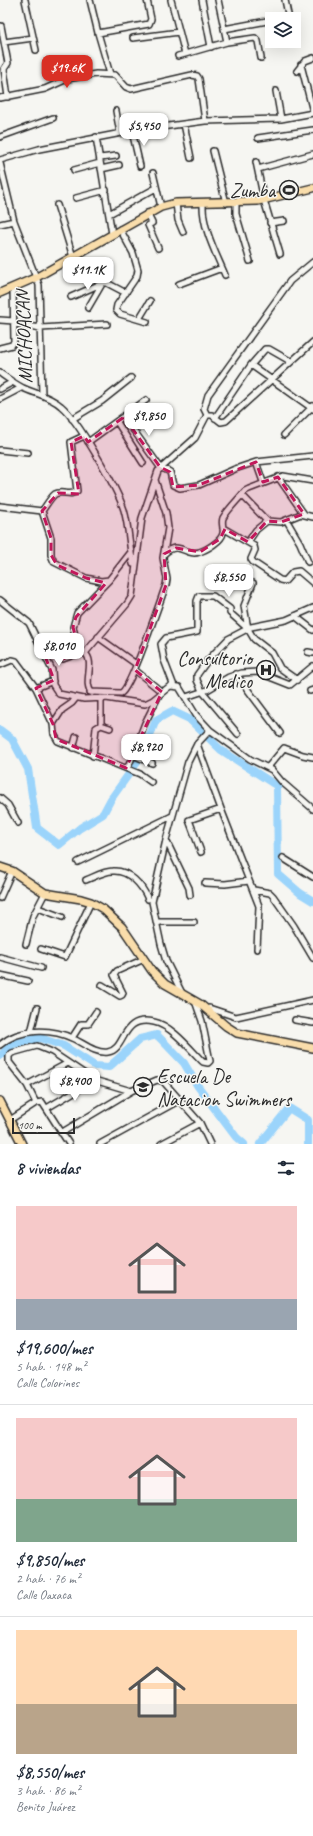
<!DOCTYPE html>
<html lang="es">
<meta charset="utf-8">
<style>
body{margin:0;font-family:Caveat,sans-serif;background:#f6f6f7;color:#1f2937;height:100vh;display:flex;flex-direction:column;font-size:15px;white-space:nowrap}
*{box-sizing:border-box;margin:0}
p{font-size:13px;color:#747a83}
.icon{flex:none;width:22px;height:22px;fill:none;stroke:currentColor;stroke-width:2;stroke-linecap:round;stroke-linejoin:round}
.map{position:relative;height:1144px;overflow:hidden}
.side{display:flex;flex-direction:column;background:#fff;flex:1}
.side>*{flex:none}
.controls{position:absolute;left:265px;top:12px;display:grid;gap:8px}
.controls a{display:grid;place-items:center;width:36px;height:36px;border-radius:0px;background:#fff;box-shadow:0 4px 16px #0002;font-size:20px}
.scale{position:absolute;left:12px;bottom:10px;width:63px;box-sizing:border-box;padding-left:4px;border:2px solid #2b2b2b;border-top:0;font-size:11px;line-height:14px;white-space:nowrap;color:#2b2b2b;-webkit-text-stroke:3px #f6f6f2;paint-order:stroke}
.price{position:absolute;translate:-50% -34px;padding:0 9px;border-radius:8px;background:#fff;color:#222;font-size:13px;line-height:26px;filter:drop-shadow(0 1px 2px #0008)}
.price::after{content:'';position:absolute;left:50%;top:24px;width:12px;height:9px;margin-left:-6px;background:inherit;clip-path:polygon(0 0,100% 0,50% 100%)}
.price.selected{background:#d93025;color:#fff}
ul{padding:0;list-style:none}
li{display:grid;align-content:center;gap:8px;height:212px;padding:0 16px}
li+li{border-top:1px solid #e0e1e3}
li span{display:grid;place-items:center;height:124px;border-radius:0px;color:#555}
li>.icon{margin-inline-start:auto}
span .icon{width:72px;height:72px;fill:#fffc;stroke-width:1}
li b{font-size:17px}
h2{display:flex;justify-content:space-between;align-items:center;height:48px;padding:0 16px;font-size:17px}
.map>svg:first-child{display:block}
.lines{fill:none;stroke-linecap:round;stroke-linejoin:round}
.river{stroke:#9bd4fb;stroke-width:8}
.minor-casing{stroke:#2b2b2b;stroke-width:8}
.major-casing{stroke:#2b2b2b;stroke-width:10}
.minor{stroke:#f6f6f2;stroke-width:5}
.major{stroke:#f9ddab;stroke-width:7}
.marked{fill:#c2185b;fill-opacity:0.2;stroke:#c2185b;stroke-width:3;stroke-dasharray:8 5;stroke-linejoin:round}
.labels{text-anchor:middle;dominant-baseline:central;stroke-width:3;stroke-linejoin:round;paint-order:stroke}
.poi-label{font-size:20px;fill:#2b2b2b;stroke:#f6f6f2;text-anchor:end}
.street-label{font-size:20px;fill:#2b2b2b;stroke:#f6f6f2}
</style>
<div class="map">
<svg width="313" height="1144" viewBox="0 0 313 1144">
<rect width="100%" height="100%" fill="#f6f6f2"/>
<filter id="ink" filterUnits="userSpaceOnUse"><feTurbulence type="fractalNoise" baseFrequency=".025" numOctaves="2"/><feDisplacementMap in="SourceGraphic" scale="8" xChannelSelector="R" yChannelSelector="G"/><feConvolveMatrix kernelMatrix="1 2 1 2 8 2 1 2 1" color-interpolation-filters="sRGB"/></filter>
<g filter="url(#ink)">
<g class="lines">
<path class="river" d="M0,730L12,739L28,769L37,828L59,845L80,828L103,814L111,799L141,757L156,720L172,711L189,719L221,750L277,786L278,874L300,893L313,901
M0,1056L13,1044L40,1038L64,1046L95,1066L109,1067L140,1039L157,1035L184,1063L197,1085L236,1137L244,1144
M260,1144L289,1108L308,1120V1144"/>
<g class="minor-casing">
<path id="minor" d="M25,0L36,50
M90,0L98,33L110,74
M171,0L185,54
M202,0L211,47
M218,0L227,42
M285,0L289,19
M1,26L8,63L4,69L8,97
M224,29L267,21
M98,33L149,24L151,19L147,0
M133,38L179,32
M294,38L295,43
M4,42L33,38
M178,56L227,42L255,38L258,41L261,58
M301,65L313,112
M297,71L305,61L313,58
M276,91L281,119
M0,98L45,89L67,79L96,74L115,75L126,87L131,89L192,75L197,76L199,79L205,121
M116,111L120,133
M184,124L191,158
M132,131L140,166
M0,137L53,118
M96,137L112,234
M258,138L313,130
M213,151L226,203
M100,158L116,156
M0,160L39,149L132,131L205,121L281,119L313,113
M256,162L264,200L280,254
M0,163L14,221L39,285L42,395
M101,169L119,165
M258,169L313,154
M74,170L100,163
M153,173L161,207
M76,198L106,190
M176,203L178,220L183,232
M203,203C202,228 216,253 225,275
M236,203V214L250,261
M57,205L73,257
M147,213L152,223L148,225L158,248
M109,214L156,188
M270,223L284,221
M0,224L14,221
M120,229L133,253L138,270L137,276L117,305L116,310L120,314L147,322
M179,284L222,268
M71,297L103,283H107L126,293
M88,308L102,284
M139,319L150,301
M0,320L14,321
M14,324L41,328L107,324
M0,348L12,345L14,341L13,288
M251,365L313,409
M0,373C7,378 15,384 23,388C36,394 50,396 61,406C78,420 117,488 124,510C129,527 129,546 133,564
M0,389L13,382
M0,399L21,388
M207,415L204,409L208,395L290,281L313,262
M207,415H212L221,422L226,421L313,342
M124,417L160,467L170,472L173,485L180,488L199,485L235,469L256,462L313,456
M215,418L251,365L265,349H269L290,361
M72,419L102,401L131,378
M117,422L143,463
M284,435L313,406
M88,442L146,400
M0,450L28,453
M256,462L263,482
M278,477L304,514
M242,495L267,521L281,522L301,514L313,517
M0,506L42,511
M42,511L51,538V555L54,562L86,578L101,581L109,580
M42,511C46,506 50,498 55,494C62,490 71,497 77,491L71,442L84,436
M287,521L300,543L308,562
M223,528L254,546L255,550L251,559L253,562L280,580L285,581L293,572L299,571L313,583
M248,542L256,530L267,521
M164,554C179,539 186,557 199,552C206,550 222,541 223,533C224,528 221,523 223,518C229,508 238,500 245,491L249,489L283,476L313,481
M253,583L244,606L248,629L254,639L272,653L280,668L297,680
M0,600L29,623L52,670L53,685L59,694L84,699L106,698L145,704L153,700L170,686L179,687L196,715L210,730L250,759L272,770L282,782L313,809
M295,616L313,630
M98,637L136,664
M43,648L51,654L63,659L82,652
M79,652L73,627L77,613L109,580L131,552
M308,652L313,653
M85,653L127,604L132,596L142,518L158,471L195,438L207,415
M85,653C96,663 82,683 92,693
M0,665L12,660L16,661L36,688L53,724L54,734L58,741L140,774L151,782
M135,670L162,692
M236,674L280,733
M174,686L164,660L161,644L166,638L197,632V601L199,596H213L230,609V613L248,629
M36,688L53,681
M310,691L313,690
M90,692L121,693C131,688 160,601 166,585L167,579L163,558L168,528L166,513L155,480
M186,697L207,690L229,677L242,673L257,672L290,685L313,666
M101,698V725
M53,724L62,710L72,703L76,698
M101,725L110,728
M238,734L202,691L197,680V675L207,661L228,639L251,627L286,620L313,608
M197,744L221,809L259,906L257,949
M73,748L76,737
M133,755L152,763
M93,756L96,728L101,725
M268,767L284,748L303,755L313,757
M126,768L129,765L145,723L159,695
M0,798L8,805L18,823
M166,840L189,888L190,895
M201,852L189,820L221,809
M283,858L313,877
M78,862L172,816
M86,880C94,877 104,871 113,871C129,870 142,885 148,899
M205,883L225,884L249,881
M254,890L270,893L273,896L294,926L313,958
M0,898L12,871
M38,908L62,917
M156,922H194
M26,944L33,916L45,893
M41,949L65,957L91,902
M0,957L41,968
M0,975L28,981
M102,985L120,996L122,995L123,993L114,975L117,971L144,959
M182,993L166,961L161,944L152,902L166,840L188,762L197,744L210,730
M207,1010L209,1008L236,1017L313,1000
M295,1020L313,1023
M31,1032L37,1008
M72,1038L81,1024H88L96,1012
M0,1045C19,1028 51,1028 74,1039C84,1044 97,1054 108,1052C127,1049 120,1015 154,1022C171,1025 191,1050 203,1062L208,1063L210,1061L202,1021L195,1001
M27,1085L68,1063
M36,1103L27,1085L9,1062V1056L12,1053L37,1046L52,1052L94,1080L131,1091L157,1080L163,1081L200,1123L210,1144
M47,1108L94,1080
M10,1120L36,1103L42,1102L69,1144
M61,1133L131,1091
M100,1144L180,1100
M161,1144L200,1123"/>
</g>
<g class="major-casing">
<path id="major" d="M0,293L37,277L161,207L176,203L258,201L313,188
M0,867L12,871L45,893L81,899L91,902L103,909L122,927L152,971L165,984L200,1004L226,1026L237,1033L313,1048
M0,1101L22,1144"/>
</g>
<use href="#minor" class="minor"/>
<use href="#major" class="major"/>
</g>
</g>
<path class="marked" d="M124,417L160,467L170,472L173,487L199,485L256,462L263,482L278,477L304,514L281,522L267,521L248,542L225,529L220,539L200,552L176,548L164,554L166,585L135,670L162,692L126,768L56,739L53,724L36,688L54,680L42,648L63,659L79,652L73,627L76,617L106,583L86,578L57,565L51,555V538L42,511L58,493L79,494L71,442L84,436L88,442Z"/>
<defs>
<g id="stadium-ring" transform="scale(1)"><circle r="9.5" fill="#f6f6f2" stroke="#2b2b2b" stroke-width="1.5"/><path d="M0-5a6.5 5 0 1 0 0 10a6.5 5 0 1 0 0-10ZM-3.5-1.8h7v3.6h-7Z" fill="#2b2b2b"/></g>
<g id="hospital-ring" transform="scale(1)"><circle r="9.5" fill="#f6f6f2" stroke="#2b2b2b" stroke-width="1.5"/><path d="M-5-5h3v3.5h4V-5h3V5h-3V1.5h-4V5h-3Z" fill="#2b2b2b"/></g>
<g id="school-ring" transform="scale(1)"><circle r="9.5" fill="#f6f6f2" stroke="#2b2b2b" stroke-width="1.5"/><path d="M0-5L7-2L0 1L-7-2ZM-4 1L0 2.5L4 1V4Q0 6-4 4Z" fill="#2b2b2b"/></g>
</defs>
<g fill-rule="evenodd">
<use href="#stadium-ring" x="289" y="190"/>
<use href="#hospital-ring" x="266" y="670"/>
<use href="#school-ring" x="143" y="1087"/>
</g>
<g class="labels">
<g class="poi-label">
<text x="275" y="190">Zumba</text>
<text x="252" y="658">Consultorio<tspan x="252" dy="23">Medico</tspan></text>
<text x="157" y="1076" text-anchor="start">Escuela De<tspan x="157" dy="23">Natacion Swimmers</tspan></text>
</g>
<g class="street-label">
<text transform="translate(24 337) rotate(-92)">MICHOACAN</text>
</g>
</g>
</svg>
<div class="controls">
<a><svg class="icon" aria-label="layers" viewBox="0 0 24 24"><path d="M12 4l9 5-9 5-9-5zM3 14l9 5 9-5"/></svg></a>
</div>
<div class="scale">100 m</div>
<b class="price selected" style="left:67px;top:89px">$19.6K</b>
<b class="price" style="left:144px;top:147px">$5,450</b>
<b class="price" style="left:88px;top:291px">$11.1K</b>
<b class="price" style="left:149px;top:437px">$9,850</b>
<b class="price" style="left:229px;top:598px">$8,550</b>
<b class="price" style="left:59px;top:667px">$8,010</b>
<b class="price" style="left:146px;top:768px">$8,920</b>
<b class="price" style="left:75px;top:1102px">$8,400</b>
</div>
<section class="side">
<h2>8 viviendas<svg class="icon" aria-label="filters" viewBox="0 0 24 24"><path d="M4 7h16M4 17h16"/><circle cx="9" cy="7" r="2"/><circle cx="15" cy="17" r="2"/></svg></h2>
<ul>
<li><span style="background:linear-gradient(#f6c9c9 75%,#9aa5b1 0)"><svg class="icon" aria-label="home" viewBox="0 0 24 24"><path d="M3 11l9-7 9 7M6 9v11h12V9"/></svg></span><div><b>$19,600/mes</b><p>5 hab. · 148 m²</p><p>Calle Colorines</p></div></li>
<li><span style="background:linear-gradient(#f6c9c9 65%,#7fa58c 0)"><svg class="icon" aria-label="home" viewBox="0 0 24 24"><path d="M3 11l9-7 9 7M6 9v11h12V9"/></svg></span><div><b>$9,850/mes</b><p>2 hab. · 76 m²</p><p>Calle Oaxaca</p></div></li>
<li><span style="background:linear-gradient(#ffd9b3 60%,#b9a48a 0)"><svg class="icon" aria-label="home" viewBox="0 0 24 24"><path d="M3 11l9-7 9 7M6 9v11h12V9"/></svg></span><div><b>$8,550/mes</b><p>3 hab. · 86 m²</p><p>Benito Juárez</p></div></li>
</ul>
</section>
